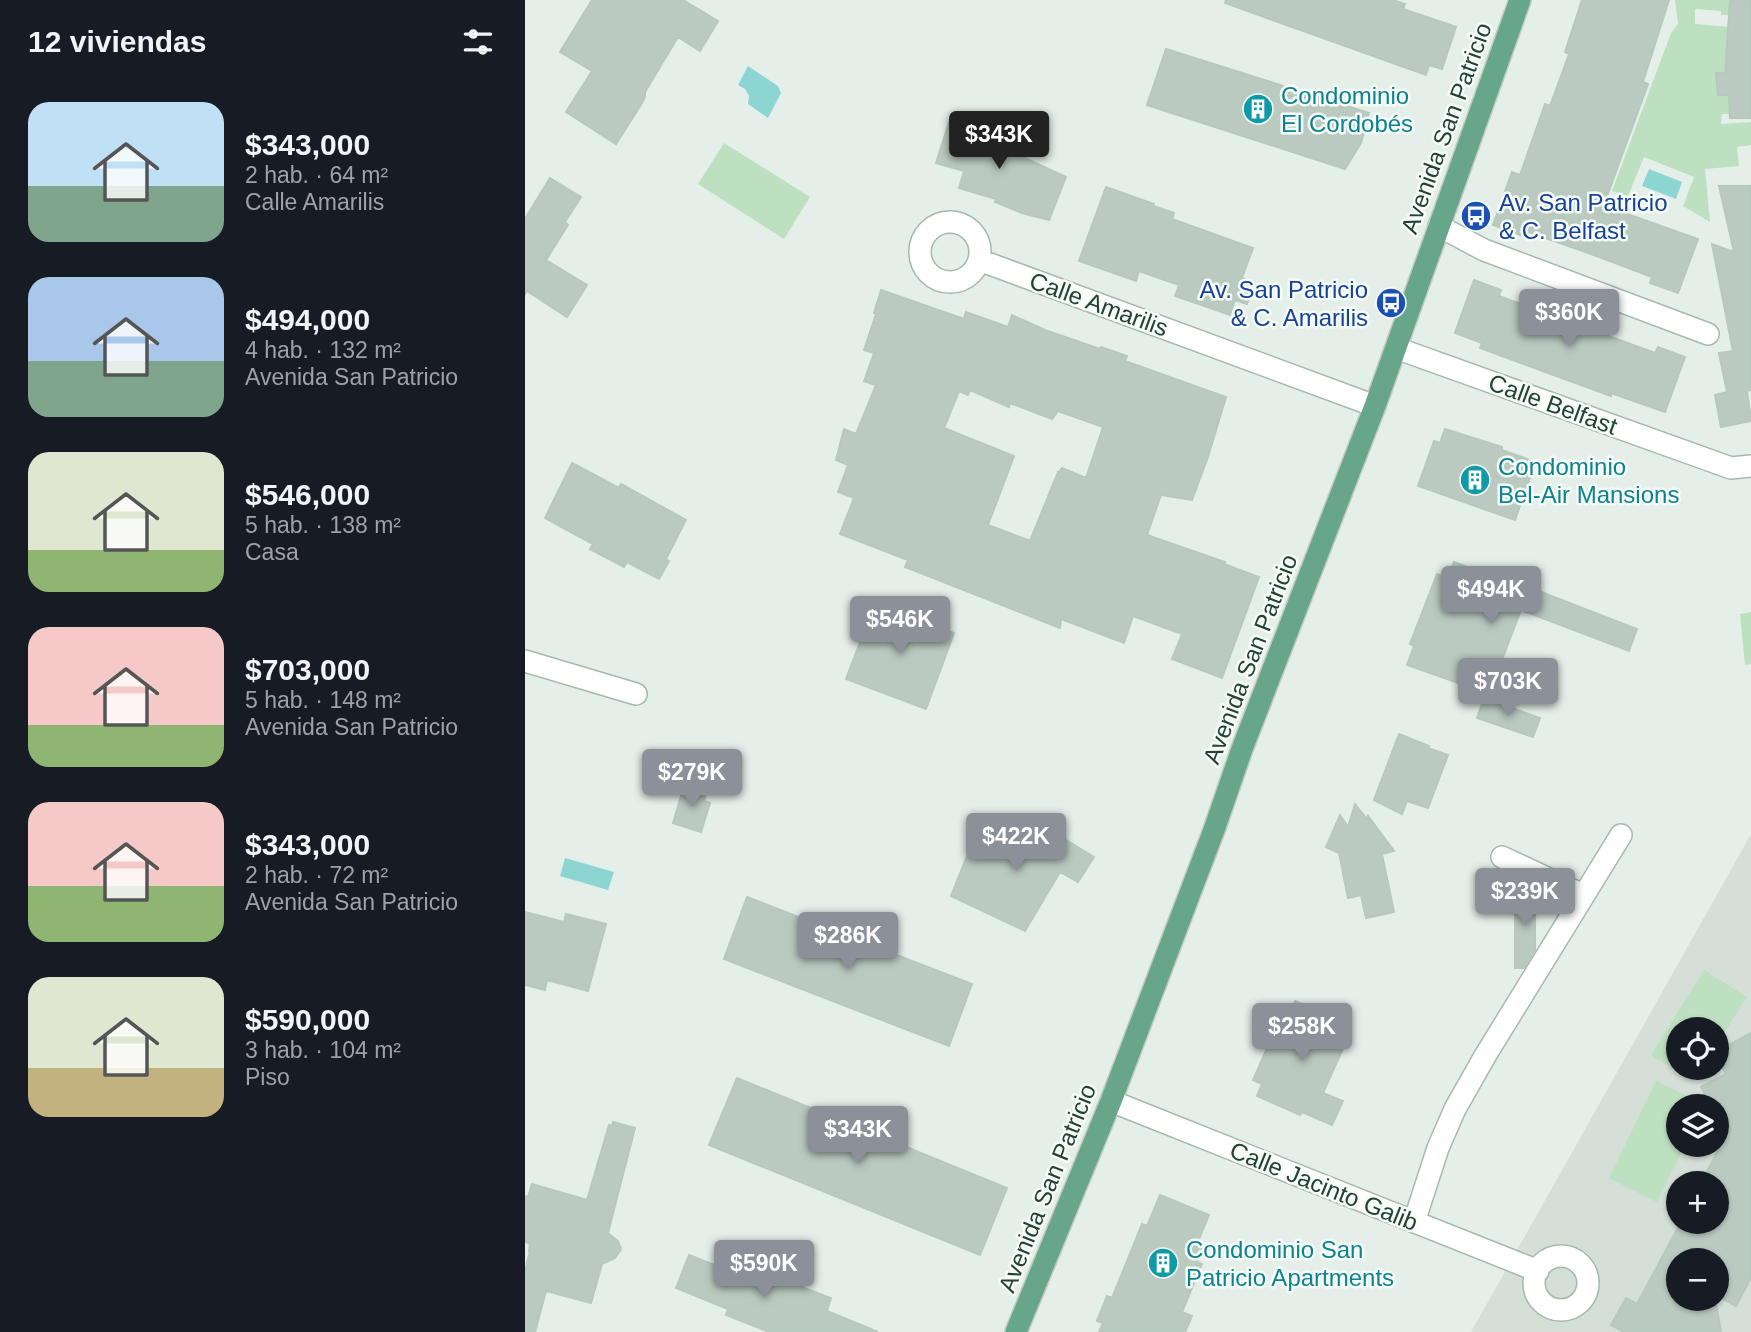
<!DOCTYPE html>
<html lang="es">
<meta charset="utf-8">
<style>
body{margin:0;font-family:Arial,sans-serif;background:#20242c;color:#f1f3f6;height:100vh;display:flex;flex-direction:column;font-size:26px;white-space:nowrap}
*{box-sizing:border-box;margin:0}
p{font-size:23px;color:#9ea1a6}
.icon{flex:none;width:38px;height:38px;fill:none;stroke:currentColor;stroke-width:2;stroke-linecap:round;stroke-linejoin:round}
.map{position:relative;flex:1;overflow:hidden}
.details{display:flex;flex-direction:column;background:#171b24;width:525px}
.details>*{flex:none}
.controls{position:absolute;left:1141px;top:1017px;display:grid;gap:14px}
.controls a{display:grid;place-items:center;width:63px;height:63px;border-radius:50%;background:#171b24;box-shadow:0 2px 5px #0004;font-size:35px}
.price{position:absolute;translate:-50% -60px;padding:0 16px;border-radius:7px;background:#8c9099;color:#fff;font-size:23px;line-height:46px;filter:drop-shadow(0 2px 4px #0008)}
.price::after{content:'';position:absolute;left:50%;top:42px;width:21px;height:16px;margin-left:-10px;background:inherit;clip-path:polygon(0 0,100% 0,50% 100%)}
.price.active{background:#222;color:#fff}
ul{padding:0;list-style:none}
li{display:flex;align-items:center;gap:21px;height:175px;padding:0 28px}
li span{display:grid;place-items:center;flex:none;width:196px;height:140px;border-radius:21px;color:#555}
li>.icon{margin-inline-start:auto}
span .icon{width:84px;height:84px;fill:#fffc;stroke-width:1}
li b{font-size:30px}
h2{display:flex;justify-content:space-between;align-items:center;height:84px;padding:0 28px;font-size:30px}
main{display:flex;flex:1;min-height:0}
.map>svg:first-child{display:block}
.built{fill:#d3dfd7;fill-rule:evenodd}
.green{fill:#bde0c1}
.water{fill:#8cd5d3}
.building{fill:#bacac1;stroke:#b7c9be;stroke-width:2;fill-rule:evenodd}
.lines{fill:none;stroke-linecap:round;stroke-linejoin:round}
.minor-casing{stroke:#a7b8af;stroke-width:24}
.primary-casing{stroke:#c1cac6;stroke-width:24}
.minor{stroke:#fff;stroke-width:21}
.primary{stroke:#68a68b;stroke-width:21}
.labels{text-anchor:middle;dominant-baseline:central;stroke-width:5;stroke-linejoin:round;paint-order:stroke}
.culture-label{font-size:24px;fill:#0d838f;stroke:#f6fbf7;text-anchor:start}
.street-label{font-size:24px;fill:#234234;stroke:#f6fbf7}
.transit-label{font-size:24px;fill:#164399;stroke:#f6fbf7;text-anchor:start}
</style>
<main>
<section class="details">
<h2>12 viviendas<svg class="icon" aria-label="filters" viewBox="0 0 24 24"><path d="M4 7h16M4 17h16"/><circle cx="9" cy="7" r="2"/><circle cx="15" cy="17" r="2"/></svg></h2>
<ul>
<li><span style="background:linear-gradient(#bfe0f5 60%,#7fa58c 0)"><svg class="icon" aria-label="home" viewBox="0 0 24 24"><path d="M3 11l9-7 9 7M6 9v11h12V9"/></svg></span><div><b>$343,000</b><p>2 hab. · 64 m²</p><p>Calle Amarilis</p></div></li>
<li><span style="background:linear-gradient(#a9c7e8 60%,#7fa58c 0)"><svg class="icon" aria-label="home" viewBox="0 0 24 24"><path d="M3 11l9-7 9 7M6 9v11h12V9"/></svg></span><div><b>$494,000</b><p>4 hab. · 132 m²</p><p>Avenida San Patricio</p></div></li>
<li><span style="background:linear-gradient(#dfe7d0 70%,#8fb573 0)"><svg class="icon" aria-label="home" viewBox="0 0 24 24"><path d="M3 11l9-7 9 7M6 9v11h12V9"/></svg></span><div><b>$546,000</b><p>5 hab. · 138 m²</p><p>Casa</p></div></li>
<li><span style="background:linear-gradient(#f6c9c9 70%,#8fb573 0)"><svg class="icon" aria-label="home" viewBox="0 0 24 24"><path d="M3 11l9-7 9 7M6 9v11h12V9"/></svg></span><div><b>$703,000</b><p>5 hab. · 148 m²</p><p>Avenida San Patricio</p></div></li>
<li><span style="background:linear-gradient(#f6c9c9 60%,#8fb573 0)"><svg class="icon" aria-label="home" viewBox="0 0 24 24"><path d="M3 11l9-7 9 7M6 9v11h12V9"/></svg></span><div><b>$343,000</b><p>2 hab. · 72 m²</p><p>Avenida San Patricio</p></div></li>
<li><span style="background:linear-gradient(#dfe7d0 65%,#c2b280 0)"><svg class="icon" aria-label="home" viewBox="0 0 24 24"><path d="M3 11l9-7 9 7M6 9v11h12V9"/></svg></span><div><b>$590,000</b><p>3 hab. · 104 m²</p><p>Piso</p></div></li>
</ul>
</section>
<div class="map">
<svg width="1226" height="1332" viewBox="0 0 1226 1332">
<rect width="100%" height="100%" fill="#e5efe9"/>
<path class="built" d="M1226,834V1332H946ZM1153,1029H1192V1068H1153ZM1153,1106H1192V1144H1153ZM1153,1183H1192V1222H1153ZM1153,1260H1192V1298H1153Z"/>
<path class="green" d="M1150,0H1212L1206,15H1196V11L1170,9V24L1206,27L1210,114H1197L1196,124L1226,122V145L1212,147L1214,166L1180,169L1185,222L1158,206L1169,177L1119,157L1103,196L1087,191L1146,33L1153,24Z
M199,143L285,197L259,239L173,184Z
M1226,612V664L1220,665L1215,614Z
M1179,970L1222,997L1192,1044V1029H1153V1068H1177L1168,1081L1126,1055Z
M1131,1081L1179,1104L1178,1106H1153V1144L1160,1145L1132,1202L1084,1178Z"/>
<path class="water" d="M223,66L253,86L256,93L243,118L223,104L224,96L220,89L213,85Z
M1124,169L1157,182L1151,199L1117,186Z
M40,858L89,872L83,890L35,876Z"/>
<path class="building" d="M67,0H158L193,21L175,51L153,37L120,92V97L117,103L91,144L41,112L67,71L35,52Z
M701,0H867L880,4L878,9L931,27L917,69L904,65L901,75L700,3Z
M1057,0H1144L1118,82L1123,84L1081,199H1060L1173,239L1153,293L1125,283L1127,277L1058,251L997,230L995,235L968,225L987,172L995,175L1020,104L1025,106L1044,54L1040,52Z
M1205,0H1226V118H1205L1204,95H1193L1191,73H1200Z
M641,49L844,113L836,143L820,169L622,105Z
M426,116L474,139L472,145L541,177L524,220L497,213L470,202L471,199L434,188L439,171L411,163Z
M25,178L56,197L40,222L43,225L21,260L62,285L42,317L2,291L0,294V219Z
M1194,186H1226V390L1222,391L1226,421L1196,427L1190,395L1202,392L1194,353L1208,351L1187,244L1209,252Z
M581,187L629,204L628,206L649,213L647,219L728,248L717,278L729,283L722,304L710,300L705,315L650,296L654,285L614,271L611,281L554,261Z
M949,280L976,290L974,296L1130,353L1133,347L1160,357L1140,412L1086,393V396L955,348L957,343L930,333Z
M356,290L439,319L441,312L483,327L487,315L520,330L575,349L576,347L602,356L600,361L701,397L683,457L667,500L636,495L622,535L700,562L699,564L734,577L697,678L647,659L657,634L608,616L599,643L536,619L535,628L380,567L383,560L315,534L329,498L313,492L323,465L311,460L319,429L331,434L351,385L339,381L349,353L339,350L351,314L349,313ZM445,390L484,407L485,403L527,419L533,411L578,427L561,478L537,468L534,472H533L505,541L463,525L489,456L419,428L434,391L443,395Z
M920,429L977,447V450L1005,460L1001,473L1006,475L990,520L893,486L909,441L915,443Z
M47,463L94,488L96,484L161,520L141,559L144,561L134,579L102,562L99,567L65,549L68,544L20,518Z
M929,562L997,588L998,585L1112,629L1104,651L996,610L964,694L882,665L889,646L885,644L912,574L922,578Z
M350,603L429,633L401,709L321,679Z
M959,698L1015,718L1008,737L952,718Z
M874,734L904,746L903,748L923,755L903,808L882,801L877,814L849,800Z
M163,784L182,790L179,801L185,803L176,832L148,823L156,796H159Z
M830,804L842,819L843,816L869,851L857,854L869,912L841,918L836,895L823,898L814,853L801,847L815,815L823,827Z
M513,823L569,857L553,882L535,872L500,931L426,896L454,826L500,845Z
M990,892H1010V950L999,968H990Z
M222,897L447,984L424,1046L199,959Z
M0,912L39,922L41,914L81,924L63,991L22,980L20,990L0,985Z
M770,1001L813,1019L809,1029L824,1035L798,1093L818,1101L807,1125L777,1112L775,1115L732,1096L737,1084L728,1080L758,1012L764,1015Z
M1226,1033V1278L1211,1306L1192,1296V1260H1153V1298H1190L1196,1332H1099L1086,1325L1101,1298L1112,1304L1156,1222H1192V1183H1176L1201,1135L1192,1118V1106H1186L1176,1087L1201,1074L1192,1056V1051Z
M212,1078L482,1188L455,1255L184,1145Z
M88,1122L110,1128L83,1233L93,1241L96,1249L90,1258L77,1264L66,1303L21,1291L10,1332H0V1271L5,1251H4L5,1244L0,1242V1196L3,1197L7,1184L62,1200L84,1125L87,1126Z
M635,1195L684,1215L671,1246L677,1248L672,1262L677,1264L657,1312L667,1316L660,1332H574L578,1323L572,1321L582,1296L587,1298L617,1224L622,1226Z
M164,1255L230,1281L234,1271L306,1298L302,1311L353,1332H244L201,1315L203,1309L151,1288Z"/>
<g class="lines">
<g class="minor-casing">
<path id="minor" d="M395 252a30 30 0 1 1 60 0a30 30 0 1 1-60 0Z
M914,226L959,250L1183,334
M454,260L850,406
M871,348L1206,468L1226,466
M0,661L111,694
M977,857L1058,895
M586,1101L1013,1271
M889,1222L913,1148L930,1109L960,1056L1096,835
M1009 1283a27 27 0 1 1 54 0a27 27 0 1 1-54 0Z"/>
</g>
<g class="primary-casing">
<path id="primary" d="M491,1332L586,1101L689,830L717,749L850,406L995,0"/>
</g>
<use href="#minor" class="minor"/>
<use href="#primary" class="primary"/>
</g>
<defs>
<g id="building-disc" transform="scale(1.575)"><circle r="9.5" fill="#0f9aa8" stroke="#f6fbf7"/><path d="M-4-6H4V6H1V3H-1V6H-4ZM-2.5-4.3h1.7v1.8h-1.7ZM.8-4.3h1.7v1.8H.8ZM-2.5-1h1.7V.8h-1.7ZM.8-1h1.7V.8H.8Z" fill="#fff"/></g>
<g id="bus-disc" transform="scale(1.575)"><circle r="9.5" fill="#1a4fb4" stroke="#f6fbf7"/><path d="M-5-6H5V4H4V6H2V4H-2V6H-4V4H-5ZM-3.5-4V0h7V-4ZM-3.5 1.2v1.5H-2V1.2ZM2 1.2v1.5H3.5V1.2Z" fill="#fff"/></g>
</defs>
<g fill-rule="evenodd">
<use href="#building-disc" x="733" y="109"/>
<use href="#bus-disc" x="951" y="216"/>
<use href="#bus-disc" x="866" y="303"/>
<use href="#building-disc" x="950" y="480"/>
<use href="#building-disc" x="638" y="1263"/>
</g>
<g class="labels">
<g class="culture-label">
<text x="756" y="95">Condominio<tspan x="756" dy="28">El Cordobés</tspan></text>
<text x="973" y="466">Condominio<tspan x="973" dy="28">Bel-Air Mansions</tspan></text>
<text x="661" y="1249">Condominio San<tspan x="661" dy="28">Patricio Apartments</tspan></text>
</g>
<g class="street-label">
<text transform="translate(921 128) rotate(-70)">Avenida San Patricio</text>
<text transform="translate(574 304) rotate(20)">Calle Amarilis</text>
<text transform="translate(1028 404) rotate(20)">Calle Belfast</text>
<text transform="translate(725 659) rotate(-69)">Avenida San Patricio</text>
<text transform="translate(799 1186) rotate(22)">Calle Jacinto Galib</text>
<text transform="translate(522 1188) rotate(-68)">Avenida San Patricio</text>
</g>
<g class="transit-label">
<text x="974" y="202">Av. San Patricio<tspan x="974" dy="28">&amp; C. Belfast</tspan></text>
<text x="843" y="289" text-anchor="end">Av. San Patricio<tspan x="843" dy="28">&amp; C. Amarilis</tspan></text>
</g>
</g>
</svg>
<div class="controls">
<a><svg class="icon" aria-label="locate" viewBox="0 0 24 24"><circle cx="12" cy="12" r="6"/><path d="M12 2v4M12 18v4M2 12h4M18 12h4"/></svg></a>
<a><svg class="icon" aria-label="layers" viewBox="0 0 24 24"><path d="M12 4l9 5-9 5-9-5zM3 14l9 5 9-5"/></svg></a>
<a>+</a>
<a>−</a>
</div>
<b class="price active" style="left:474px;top:171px">$343K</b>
<b class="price" style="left:1044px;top:349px">$360K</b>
<b class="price" style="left:966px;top:626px">$494K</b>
<b class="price" style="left:375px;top:656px">$546K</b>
<b class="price" style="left:983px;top:718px">$703K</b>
<b class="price" style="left:167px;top:809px">$279K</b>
<b class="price" style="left:491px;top:873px">$422K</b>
<b class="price" style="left:1000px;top:928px">$239K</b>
<b class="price" style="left:323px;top:972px">$286K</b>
<b class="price" style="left:777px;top:1063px">$258K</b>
<b class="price" style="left:333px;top:1166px">$343K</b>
<b class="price" style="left:239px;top:1300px">$590K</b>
</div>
</main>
